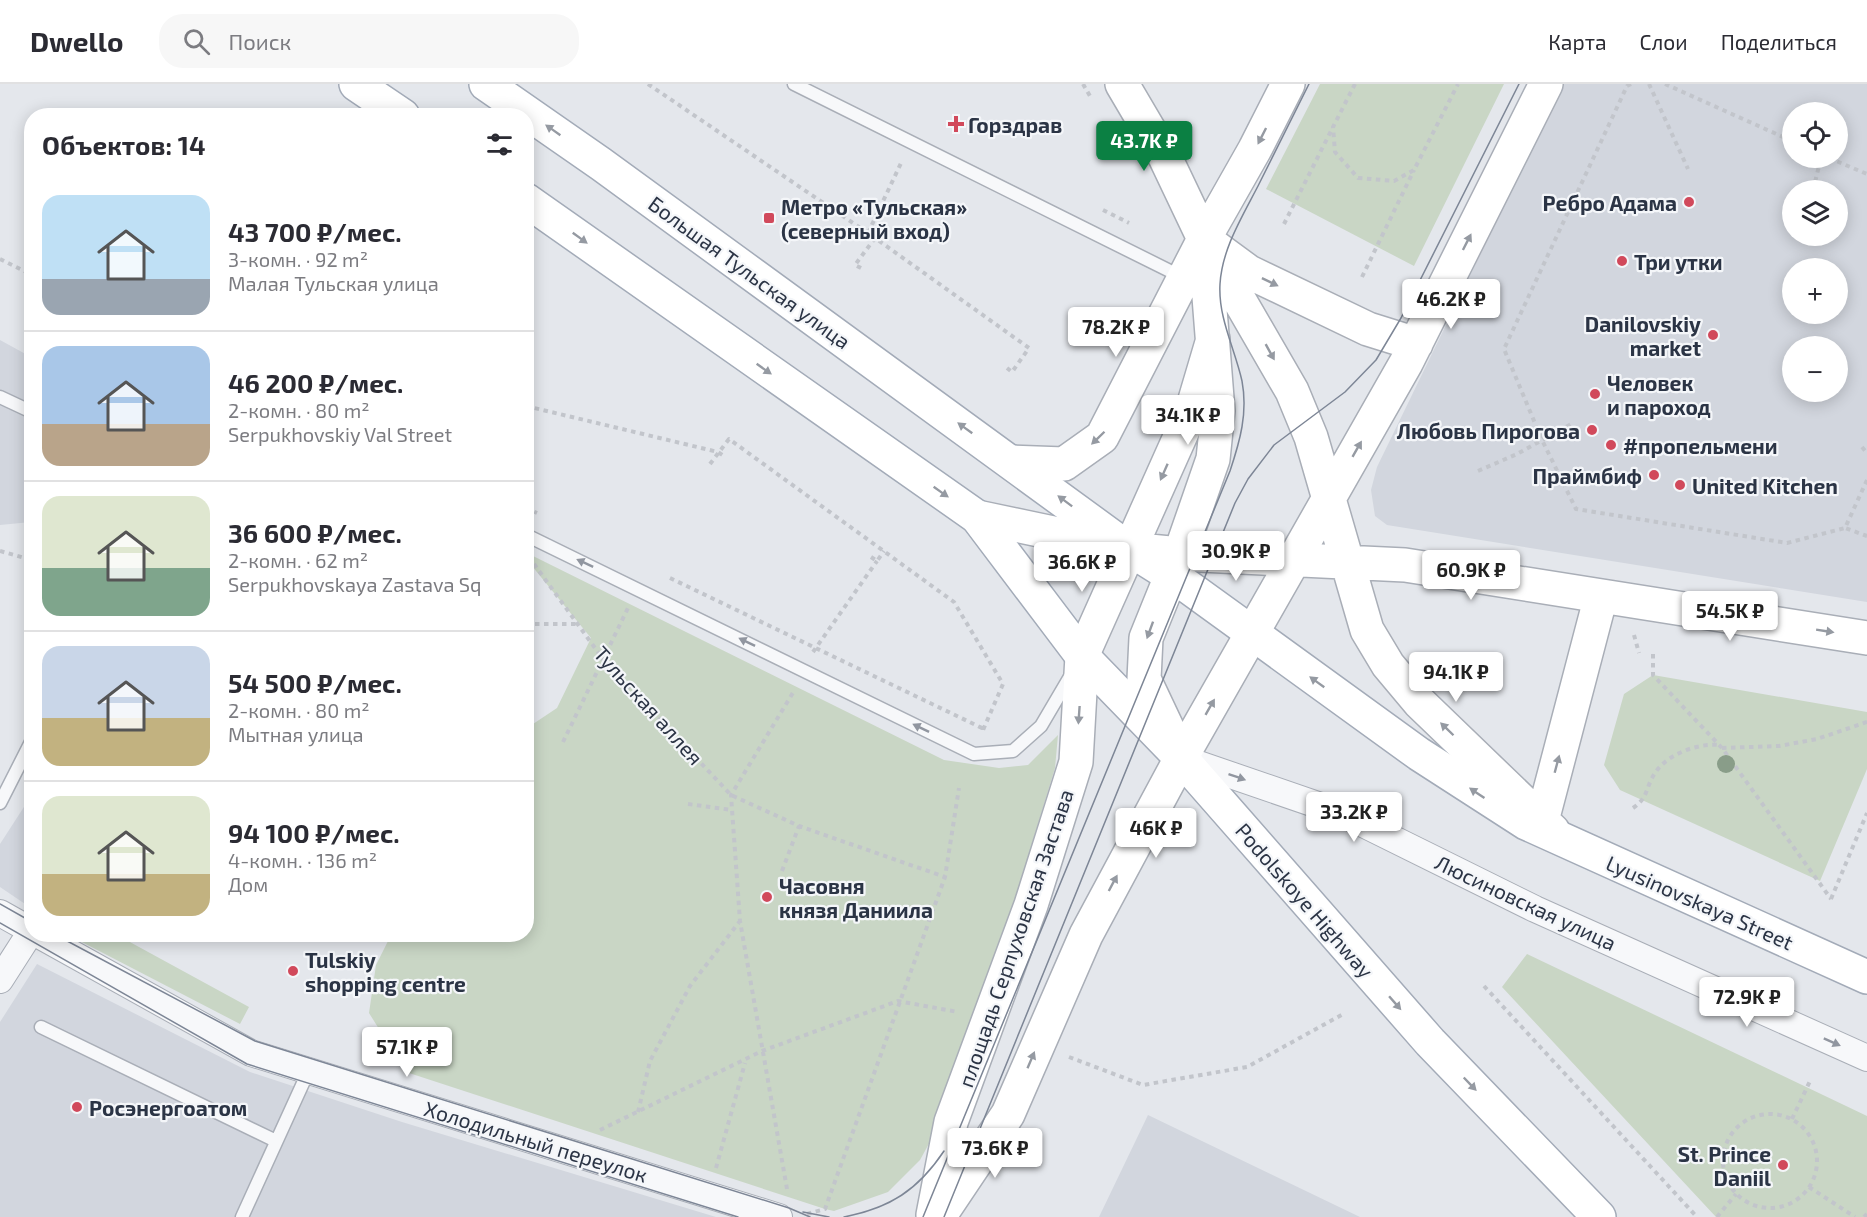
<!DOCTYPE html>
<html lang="ru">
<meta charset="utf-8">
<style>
body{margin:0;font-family:"Exo 2",sans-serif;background:#f7f7f7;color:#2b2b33;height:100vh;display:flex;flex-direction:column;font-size:22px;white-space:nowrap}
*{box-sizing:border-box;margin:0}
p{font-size:20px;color:#7c7c81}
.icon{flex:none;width:33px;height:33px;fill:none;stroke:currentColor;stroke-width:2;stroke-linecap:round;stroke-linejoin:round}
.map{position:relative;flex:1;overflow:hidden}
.details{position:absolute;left:24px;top:24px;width:510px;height:834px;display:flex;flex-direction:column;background:#fff;border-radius:24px;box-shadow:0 3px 15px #0003}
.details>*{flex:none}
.tools{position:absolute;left:1782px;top:18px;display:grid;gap:12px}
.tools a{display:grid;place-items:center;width:66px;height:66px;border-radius:50%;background:#fff;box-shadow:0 3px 15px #0003;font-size:30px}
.price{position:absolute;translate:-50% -51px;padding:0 14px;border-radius:6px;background:#fff;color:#222;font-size:20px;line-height:39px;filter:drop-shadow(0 2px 3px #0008)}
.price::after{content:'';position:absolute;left:50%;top:36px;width:18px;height:14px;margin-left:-9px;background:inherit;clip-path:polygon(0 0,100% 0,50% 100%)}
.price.current{background:#0b8043;color:#fff}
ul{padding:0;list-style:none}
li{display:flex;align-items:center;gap:18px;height:150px;padding:0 18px}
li+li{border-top:2px solid #e1e1e2}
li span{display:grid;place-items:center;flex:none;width:168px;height:120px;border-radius:18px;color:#555}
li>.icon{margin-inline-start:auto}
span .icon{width:72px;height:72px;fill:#fffc;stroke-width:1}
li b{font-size:26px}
h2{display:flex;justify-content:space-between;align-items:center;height:72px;padding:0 18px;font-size:26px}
header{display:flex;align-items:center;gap:36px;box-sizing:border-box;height:84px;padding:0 30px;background:#fff;border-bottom:2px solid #e1e1e2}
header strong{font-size:28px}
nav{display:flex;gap:33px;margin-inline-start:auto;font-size:21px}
.search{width:420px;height:54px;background:#f7f7f7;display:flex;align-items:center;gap:15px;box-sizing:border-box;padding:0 21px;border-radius:24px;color:#7c7c81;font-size:22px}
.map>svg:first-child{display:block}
.built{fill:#d2d6de;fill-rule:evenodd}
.green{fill:#c9d6c5}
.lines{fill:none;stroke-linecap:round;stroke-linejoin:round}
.lane-casing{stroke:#a9aeb7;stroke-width:15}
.street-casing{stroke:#a9aeb7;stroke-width:28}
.secondary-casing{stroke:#a9aeb7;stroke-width:36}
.primary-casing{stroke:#a3abb8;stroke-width:36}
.path{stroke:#c2c5cb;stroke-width:4;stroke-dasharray:4.5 4.5;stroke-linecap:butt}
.lane{stroke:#f7f8fa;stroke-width:12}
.street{stroke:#f7f8fa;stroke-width:26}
.secondary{stroke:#fff;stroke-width:33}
.primary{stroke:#fff;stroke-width:33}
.tram{stroke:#7d8696;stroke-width:1.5}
.tree{fill:#899d89}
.oneway{fill:#959aa2}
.oneway2{fill:#9196a0}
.poi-dot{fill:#d1495b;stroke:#f4f6f9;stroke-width:2}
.labels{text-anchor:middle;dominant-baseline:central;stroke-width:4.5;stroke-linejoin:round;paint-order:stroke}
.poi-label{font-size:21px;font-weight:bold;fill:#2b3445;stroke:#f4f6f9;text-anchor:start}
.street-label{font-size:21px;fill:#2b3445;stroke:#f4f6f9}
</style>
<header>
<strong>Dwello</strong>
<div class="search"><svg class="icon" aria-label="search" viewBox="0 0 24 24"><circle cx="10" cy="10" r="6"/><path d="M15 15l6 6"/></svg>Поиск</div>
<nav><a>Карта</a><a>Слои</a><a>Поделиться</a></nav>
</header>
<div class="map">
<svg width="1867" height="1133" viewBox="0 0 1867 1133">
<rect width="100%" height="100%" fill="#e4e7ec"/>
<path class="built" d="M1563,0H1867V518L1387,441L1375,432L1371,406L1377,383ZM1792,28H1838V74H1792ZM1792,106H1838V152H1792ZM1792,184H1838V230H1792ZM1792,262H1838V308H1792Z
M0,256L31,273V438L0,441Z
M31,712V824L0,803V760Z
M37,880L250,988L402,1038L716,1133H0V938Z
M1148,1031L1360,1133H1099Z"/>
<path class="green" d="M1320,0H1504L1414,182L1266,105Z
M527,469L944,676L999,684L1028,681L1058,651L1055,684L1013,822L1007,881L948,1025L920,1076L888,1108L834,1127L825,1125L406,988L369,929L376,881L391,851L526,850L527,644L557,624L591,554L527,476Z
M1653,591L1867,628V685L1820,797L1620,706L1604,681L1624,610Z
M79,851H117L249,923L240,940L76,855Z
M1527,870L1867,1032V1133H1716L1502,903Z"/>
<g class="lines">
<g class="lane-casing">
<path id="lane" d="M794,0L1184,194
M0,313L32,328
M526,451L974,670L1013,667L1041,642L1071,591
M0,719L32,656
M41,943L276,1057
M242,1133L309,986"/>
</g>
<g class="street-casing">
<path id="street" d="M1181,674L1341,729L1535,825L1867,974
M0,829L32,847
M37,850L251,969L779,1133
M0,896L32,846"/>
</g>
<g class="secondary-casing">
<path id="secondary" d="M1122,0L1165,73L1204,155L1292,307L1311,353L1367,546L1388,581L1419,618L1553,747
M1215,163L1249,188L1368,245L1416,260
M1012,378L1064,380L1102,353L1204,155L1255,65L1288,0
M977,433L1129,465L1180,470L1405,481L1867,554
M1179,669L1144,595L1146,554L1180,470L1213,375L1218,327L1205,162
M1542,737L1601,512
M933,1131L951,1038L1031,821L1076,678L1082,572L1192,326L1213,255
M939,1133L1008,1030L1086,851L1181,674L1406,279L1546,0"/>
</g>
<g class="primary-casing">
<path id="primary" d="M356,0L403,32
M486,0L601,80L1129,465L1183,499L1419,670L1526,739L1867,893
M526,116L977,433L1082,572L1181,674L1430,958L1599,1133"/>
</g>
<path class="path" d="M648,0L875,154L1029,264L1012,288L1007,284
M1083,0L1090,12
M1355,0L1333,43L1335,68L1358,94L1394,97L1414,86L1458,0
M1631,0L1627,2L1504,265L1542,356L1576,425L1787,459L1845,444
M1649,0L1688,85
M1665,0L1792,57
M1829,74L1867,90
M1813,106L1821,74
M1103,126L1129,139
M1284,140L1333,43
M868,149L902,77
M0,175L32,191
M861,184L855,181L875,154
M1362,193L1414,86
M526,322L718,368L724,372
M1862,363L1867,369
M710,380L729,355L954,518L1003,600L983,646
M1478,387L1517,370L1573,339
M1867,396L1845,444L1867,452
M526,424L537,429
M0,467L32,476
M871,473L877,477L884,467
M534,480L603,575L731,711L799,742L945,793
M670,494L984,645
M526,540H579
M1634,551L1639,569
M813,568L877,477
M1653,570V591L1722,664L1831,815
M563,658L628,524
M1722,664L1779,662L1817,655L1867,638
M688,720L732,726
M1633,724C1649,713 1645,704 1655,689C1667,670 1698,659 1719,661
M782,787L799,742
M1831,815L1867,729
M1484,902L1697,1133
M1069,973L1143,1001L1247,983L1345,929
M638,1028L650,977L690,902L740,837
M1723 1077a47 47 0 1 1 94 0a47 47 0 1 1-94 0Z
M1792,1035L1811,995
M600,1046L762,967L898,917L958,928
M716,1084L745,979
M1809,1103L1855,1133
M787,1105L740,837L731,711L794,607
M807,1130L825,1125L945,793L959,704
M1717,1133L1736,1110
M1864,1133L1867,1130"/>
<use href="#lane" class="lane"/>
<use href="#street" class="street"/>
<use href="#secondary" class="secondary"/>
<use href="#primary" class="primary"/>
<path class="tram" d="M0,820L32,838
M0,839L247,980L738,1133
M54,850L255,957L789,1124L810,1133
M803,1128L829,1133
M844,1133C890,1124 918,1106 944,1067
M923,1133L1230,387C1240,357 1248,329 1242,297C1235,265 1218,234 1220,200C1222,165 1242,133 1258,102C1275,68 1292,34 1309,0
M944,1133L1235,419L1248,395L1274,361L1345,308L1376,276L1401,234L1519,0"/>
</g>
<circle class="tree" cx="1726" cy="680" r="9"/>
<defs><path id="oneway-solid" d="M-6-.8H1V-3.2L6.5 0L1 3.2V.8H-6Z" transform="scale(1.5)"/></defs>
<g class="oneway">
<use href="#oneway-solid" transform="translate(553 46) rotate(-145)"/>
<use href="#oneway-solid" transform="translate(1262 52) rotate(117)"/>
<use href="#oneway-solid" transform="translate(580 154) rotate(36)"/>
<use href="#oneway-solid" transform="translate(1467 158) rotate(-63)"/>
<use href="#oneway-solid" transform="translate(1270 198) rotate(26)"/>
<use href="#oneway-solid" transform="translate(1270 268) rotate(61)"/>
<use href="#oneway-solid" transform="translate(764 285) rotate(35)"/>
<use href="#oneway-solid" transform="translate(965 344) rotate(-144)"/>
<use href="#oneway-solid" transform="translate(1098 354) rotate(136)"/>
<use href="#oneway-solid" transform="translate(1357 365) rotate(-60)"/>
<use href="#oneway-solid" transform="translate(1164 388) rotate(114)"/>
<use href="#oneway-solid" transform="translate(941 408) rotate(35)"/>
<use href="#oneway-solid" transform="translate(1065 417) rotate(-143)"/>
<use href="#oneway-solid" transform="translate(1150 546) rotate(110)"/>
<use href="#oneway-solid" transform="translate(1825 547) rotate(9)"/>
<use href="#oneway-solid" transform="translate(1317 598) rotate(-144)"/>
<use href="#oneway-solid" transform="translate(1210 623) rotate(-60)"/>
<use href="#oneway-solid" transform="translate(1079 631) rotate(94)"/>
<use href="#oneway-solid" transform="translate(1447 645) rotate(-136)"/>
<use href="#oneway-solid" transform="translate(1557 680) rotate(-75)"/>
<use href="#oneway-solid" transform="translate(1477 709) rotate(-146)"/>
<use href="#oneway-solid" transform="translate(1113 799) rotate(-62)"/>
<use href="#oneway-solid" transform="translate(1395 919) rotate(49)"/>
<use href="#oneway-solid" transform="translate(1031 976) rotate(-67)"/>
<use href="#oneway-solid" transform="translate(1470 1000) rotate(46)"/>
</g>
<g class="oneway2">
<use href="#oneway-solid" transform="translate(585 479) rotate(-155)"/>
<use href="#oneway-solid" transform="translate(747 558) rotate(-154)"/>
<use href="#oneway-solid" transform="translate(921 644) rotate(-154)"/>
<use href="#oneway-solid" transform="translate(1237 693) rotate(19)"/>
<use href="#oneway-solid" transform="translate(1832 958) rotate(24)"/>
</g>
<g class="poi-dot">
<path d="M953 31h6v6h6v6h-6v6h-6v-6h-6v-6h6z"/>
<circle cx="1689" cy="118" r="6"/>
<rect x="763" y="128" width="12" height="12" rx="3"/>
<circle cx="1622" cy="177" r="6"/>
<circle cx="1713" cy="251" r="6"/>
<circle cx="1595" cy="310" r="6"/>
<circle cx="1592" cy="346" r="6"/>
<circle cx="1611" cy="361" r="6"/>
<circle cx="1654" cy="391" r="6"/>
<circle cx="1680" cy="401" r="6"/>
<circle cx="767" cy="813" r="6"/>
<circle cx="293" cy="887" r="6"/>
<circle cx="77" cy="1023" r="6"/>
<circle cx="1783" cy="1081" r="6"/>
</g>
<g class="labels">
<g class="poi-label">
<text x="968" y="40">Горздрав</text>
<text x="1677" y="118" text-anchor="end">Ребро Адама</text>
<text x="781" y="122">Метро «Тульская»<tspan x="781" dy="24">(северный вход)</tspan></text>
<text x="1634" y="177">Три утки</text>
<text x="1701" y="239" text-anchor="end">Danilovskiy<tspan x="1701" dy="24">market</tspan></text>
<text x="1607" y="298">Человек<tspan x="1607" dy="24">и пароход</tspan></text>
<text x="1580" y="346" text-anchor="end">Любовь Пирогова</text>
<text x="1623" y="361">#пропельмени</text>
<text x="1642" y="391" text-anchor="end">Праймбиф</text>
<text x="1692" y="401">United Kitchen</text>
<text x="779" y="801">Часовня<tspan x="779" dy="24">князя Даниила</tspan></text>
<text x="305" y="875">Tulskiy<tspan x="305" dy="24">shopping centre</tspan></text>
<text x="89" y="1023">Росэнергоатом</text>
<text x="1771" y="1069" text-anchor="end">St. Prince<tspan x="1771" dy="24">Daniil</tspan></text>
</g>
<g class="street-label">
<text transform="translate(750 188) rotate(36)">Большая Тульская улица</text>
<text transform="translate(649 621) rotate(48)">Тульская аллея</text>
<text transform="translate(1305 816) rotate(49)">Podolskoye Highway</text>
<text transform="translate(1526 818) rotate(25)">Люсиновская улица</text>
<text transform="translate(1700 818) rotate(24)">Lyusinovskaya Street</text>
<text transform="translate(1015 854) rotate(-71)">площадь Серпуховская Застава</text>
<text transform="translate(536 1057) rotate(17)">Холодильный переулок</text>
</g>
</g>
</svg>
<div class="tools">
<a><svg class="icon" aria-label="locate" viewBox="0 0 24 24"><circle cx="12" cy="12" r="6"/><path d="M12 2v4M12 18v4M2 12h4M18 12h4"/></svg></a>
<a><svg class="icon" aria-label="layers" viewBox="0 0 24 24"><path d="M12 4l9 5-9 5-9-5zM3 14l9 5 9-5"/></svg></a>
<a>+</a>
<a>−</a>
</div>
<b class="price current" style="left:1144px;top:88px">43.7K ₽</b>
<b class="price" style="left:1451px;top:246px">46.2K ₽</b>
<b class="price" style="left:1116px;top:274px">78.2K ₽</b>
<b class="price" style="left:1188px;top:362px">34.1K ₽</b>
<b class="price" style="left:1236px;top:498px">30.9K ₽</b>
<b class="price" style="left:1082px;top:509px">36.6K ₽</b>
<b class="price" style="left:1471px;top:517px">60.9K ₽</b>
<b class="price" style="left:1730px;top:558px">54.5K ₽</b>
<b class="price" style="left:1456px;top:619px">94.1K ₽</b>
<b class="price" style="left:1354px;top:759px">33.2K ₽</b>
<b class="price" style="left:1156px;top:775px">46K ₽</b>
<b class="price" style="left:1747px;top:944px">72.9K ₽</b>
<b class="price" style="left:407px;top:994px">57.1K ₽</b>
<b class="price" style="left:995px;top:1095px">73.6K ₽</b>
<section class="details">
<h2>Объектов: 14<svg class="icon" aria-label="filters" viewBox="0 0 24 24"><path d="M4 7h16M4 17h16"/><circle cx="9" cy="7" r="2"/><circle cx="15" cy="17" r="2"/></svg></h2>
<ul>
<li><span style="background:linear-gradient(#bfe0f5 70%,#9aa5b1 0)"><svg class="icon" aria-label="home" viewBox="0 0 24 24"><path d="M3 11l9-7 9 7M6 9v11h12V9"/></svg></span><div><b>43 700 ₽/мес.</b><p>3-комн. · 92 m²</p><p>Малая Тульская улица</p></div></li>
<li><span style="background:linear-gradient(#a9c7e8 65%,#b9a48a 0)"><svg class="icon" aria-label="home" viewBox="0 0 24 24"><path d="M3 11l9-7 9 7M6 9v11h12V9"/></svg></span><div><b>46 200 ₽/мес.</b><p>2-комн. · 80 m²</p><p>Serpukhovskiy Val Street</p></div></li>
<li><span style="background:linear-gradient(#dfe7d0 60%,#7fa58c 0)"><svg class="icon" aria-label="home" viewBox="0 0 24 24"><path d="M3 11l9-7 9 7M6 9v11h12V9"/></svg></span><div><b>36 600 ₽/мес.</b><p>2-комн. · 62 m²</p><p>Serpukhovskaya Zastava Sq</p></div></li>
<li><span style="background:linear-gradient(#c9d6e8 60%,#c2b280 0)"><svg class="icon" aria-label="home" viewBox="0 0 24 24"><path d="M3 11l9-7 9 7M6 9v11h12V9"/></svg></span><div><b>54 500 ₽/мес.</b><p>2-комн. · 80 m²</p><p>Мытная улица</p></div></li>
<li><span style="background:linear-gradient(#dfe7d0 65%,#c2b280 0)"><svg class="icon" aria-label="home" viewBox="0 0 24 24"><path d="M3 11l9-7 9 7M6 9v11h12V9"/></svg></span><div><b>94 100 ₽/мес.</b><p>4-комн. · 136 m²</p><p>Дом</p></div></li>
</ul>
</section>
</div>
